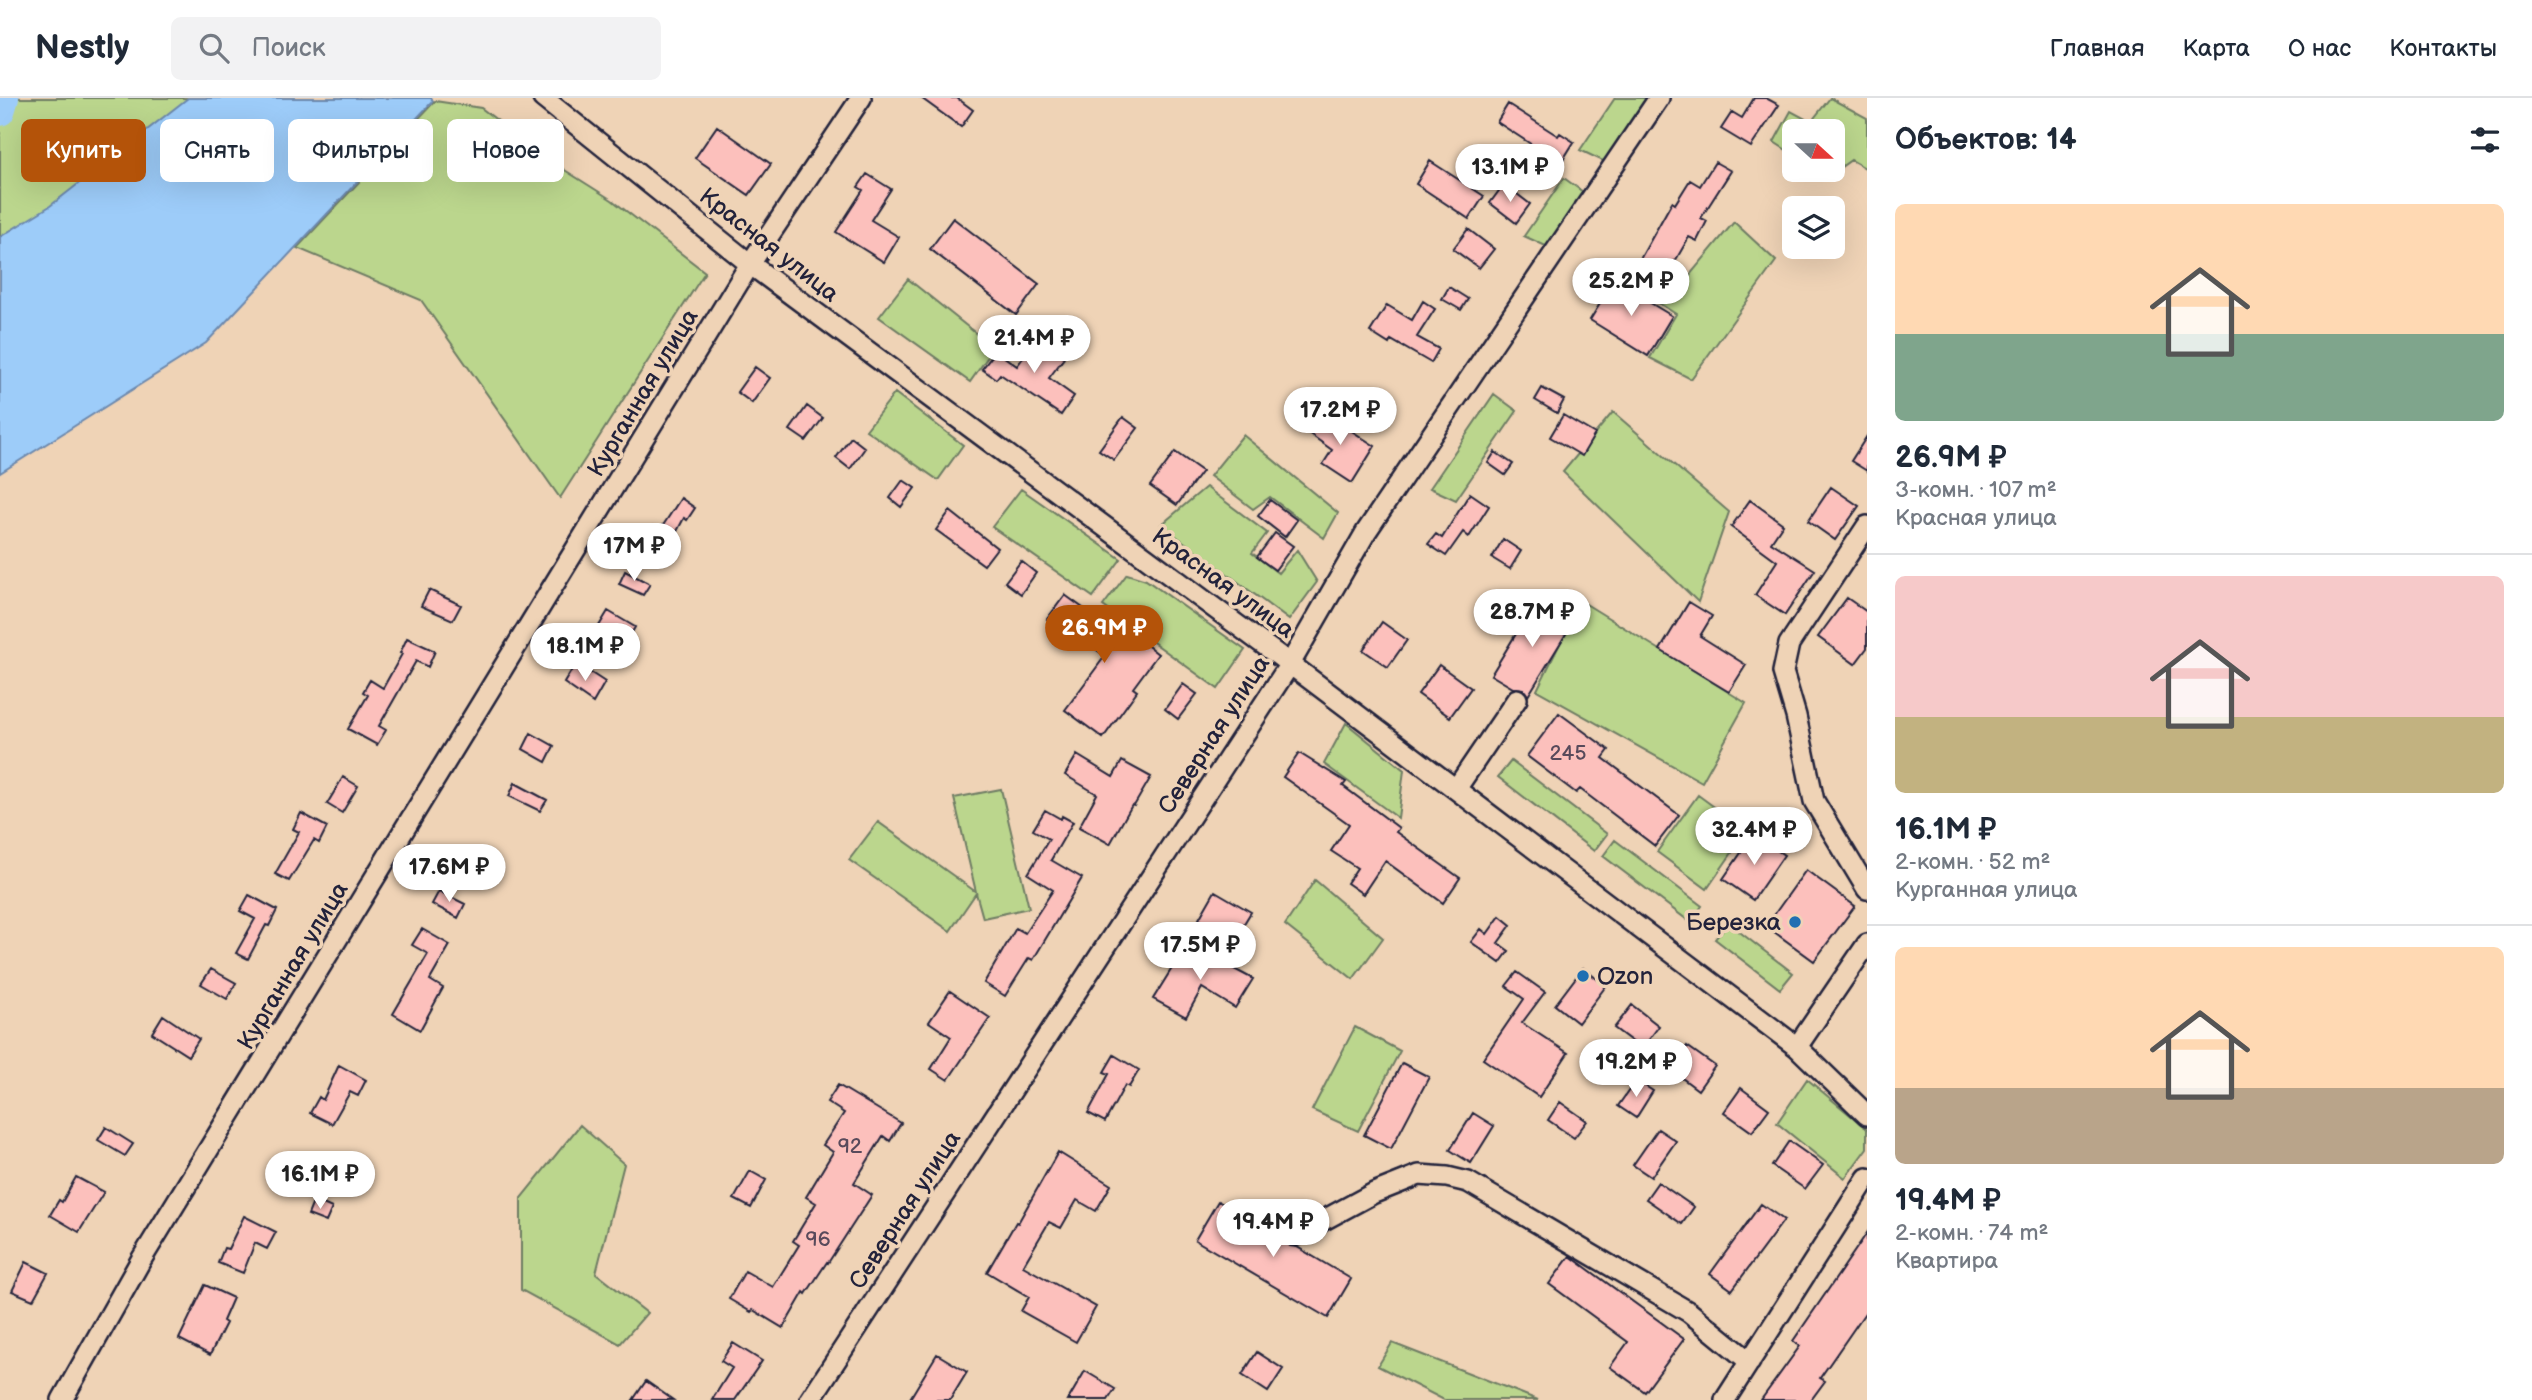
<!DOCTYPE html>
<html lang="ru">
<meta charset="utf-8">
<style>
body{margin:0;font-family:"Balsamiq Sans",sans-serif;background:#f2f2f3;color:#1f2937;height:100vh;display:flex;flex-direction:column;font-size:26px;white-space:nowrap}
*{box-sizing:border-box;margin:0}
p{font-size:23px;color:#747a83}
.icon{flex:none;width:38px;height:38px;fill:none;stroke:currentColor;stroke-width:2;stroke-linecap:round;stroke-linejoin:round}
.map{position:relative;flex:1;overflow:hidden}
.sheet{display:flex;flex-direction:column;background:#fff;width:665px}
.sheet>*{flex:none}
.top-card{position:absolute;left:21px;top:21px;width:665px;height:63px;display:flex;gap:14px}
.needle{width:46px;rotate:111deg}
.controls{position:absolute;left:1782px;top:21px;display:grid;gap:14px}
.controls a{display:grid;place-items:center;width:63px;height:63px;border-radius:10px;background:#fff;box-shadow:0 7px 28px #0002;font-size:35px}
.price{position:absolute;translate:-50% -60px;padding:0 16px;border-radius:24px;background:#fff;color:#222;font-size:23px;line-height:46px;filter:drop-shadow(0 2px 4px #0008)}
.price::after{content:'';position:absolute;left:50%;top:42px;width:21px;height:16px;margin-left:-10px;background:inherit;clip-path:polygon(0 0,100% 0,50% 100%)}
.price.active{background:#b45309;color:#fff}
ul{padding:0;list-style:none}
li{display:grid;align-content:center;gap:14px;height:371px;padding:0 28px}
li+li{border-top:2px solid #e0e1e3}
li span{display:grid;place-items:center;height:217px;border-radius:10px;color:#555}
li>.icon{margin-inline-start:auto}
span .icon{width:126px;height:126px;fill:#fffc;stroke-width:1}
li b{font-size:30px}
h2{display:flex;justify-content:space-between;align-items:center;height:84px;padding:0 28px;font-size:30px}
.pill{padding:0 24px;border-radius:10px;background:#fff;box-shadow:0 7px 28px #0002;font-size:24px;line-height:63px}
.pill.active{background:#b45309;color:#fff}
header{display:flex;align-items:center;gap:42px;box-sizing:border-box;height:98px;padding:0 35px;background:#fff;border-bottom:2px solid #e0e1e3}
header strong{font-size:33px}
nav{display:flex;gap:38px;margin-inline-start:auto;font-size:24px}
.search{width:490px;height:63px;background:#f2f2f3;display:flex;align-items:center;gap:18px;box-sizing:border-box;padding:0 24px;border-radius:10px;color:#747a83;font-size:26px}
main{display:flex;flex:1;min-height:0}
.map>svg:first-child{display:block}
.green{fill:#bbd68d;stroke:#6e7c64;stroke-width:2}
.water{fill:#9dccf9;stroke:#6c88ad;stroke-width:2}
.lines{fill:none;stroke-linecap:round;stroke-linejoin:round}
.river{stroke:#9dccf9;stroke-width:30}
.building{fill:#fcc0bc;stroke:#22223b;stroke-width:2}
.minor-casing{stroke:#22223b;stroke-width:24}
.minor{stroke:#efd3b6;stroke-width:19}
.poi-dot{fill:#1f6fb2;stroke:#efd3b6;stroke-width:2.5}
.labels{text-anchor:middle;dominant-baseline:central;stroke-width:7;stroke-linejoin:round;paint-order:stroke}
.number-label{font-size:21px;fill:#584a5b}
.street-label{font-size:24px;fill:#22223b;stroke:#efd3b6}
.poi-label{font-size:24px;fill:#22223b;stroke:#efd3b6;text-anchor:end}
</style>
<header>
<strong>Nestly</strong>
<div class="search"><svg class="icon" aria-label="search" viewBox="0 0 24 24"><circle cx="10" cy="10" r="6"/><path d="M15 15l6 6"/></svg>Поиск</div>
<nav><a>Главная</a><a>Карта</a><a>О нас</a><a>Контакты</a></nav>
</header>
<main>
<div class="map">
<svg width="1867" height="1302" viewBox="0 0 1867 1302">
<rect width="100%" height="100%" fill="#efd3b6"/>
<filter id="ink" filterUnits="userSpaceOnUse"><feTurbulence type="fractalNoise" baseFrequency=".0143" numOctaves="2"/><feDisplacementMap in="SourceGraphic" scale="14" xChannelSelector="R" yChannelSelector="G"/><feConvolveMatrix kernelMatrix="1 2 1 2 8 2 1 2 1" color-interpolation-filters="sRGB"/></filter>
<g filter="url(#ink)">
<path class="green" d="M0,0H189L50,109L0,139Z
M1615,0H1649L1605,64L1580,52Z
M1830,0L1867,20V71L1851,62L1827,79L1815,72H1832V33H1794V57L1774,44L1791,13L1811,24Z
M435,3L481,10L552,64L612,102L705,174L560,400L421,202L297,150Z
M1564,80L1587,97L1550,150L1524,138Z
M1734,124L1776,163L1691,281L1650,260L1676,216L1649,199L1684,184Z
M908,181L994,250L970,284L879,219Z
M895,295L963,347L938,382L866,332Z
M1494,296L1517,313L1456,402L1430,390Z
M1613,314L1729,414L1698,504L1563,374Z
M1243,337L1338,415L1324,440L1270,399L1253,411L1210,378Z
M1206,389L1267,435L1252,455L1278,475L1297,452L1317,484L1289,522L1161,427Z
M1021,391L1121,461L1093,499L992,429Z
M1127,476L1146,482L1245,552L1218,591L1103,508Z
M1581,503L1746,605L1702,684L1537,592Z
M1346,625L1404,672L1398,720L1324,666Z
M1511,663L1607,736L1594,753L1498,679Z
M1001,691L1029,810L983,820L976,795L950,833L849,762L878,724L976,794L954,700Z
M1698,697L1747,733L1707,791L1657,754Z
M1615,742L1702,808L1690,824L1603,758Z
M1315,782L1383,840L1353,881L1285,827Z
M1728,825L1793,875L1780,891L1715,841Z
M1355,929L1400,953L1358,1033L1312,1012Z
M1807,981L1867,1031V1050L1845,1080L1777,1025Z
M580,1027L624,1066L596,1175L647,1215L620,1246L521,1192V1100Z
M1392,1245L1538,1302H1444L1378,1268Z"/>
<path class="water" d="M188,0H431L433,3L206,245L0,375V139L50,108Z"/>
<g class="lines">
<path class="river" d="M0,13L4,0"/>
</g>
<path class="building" d="M921,0H957L973,12L961,29Z
M1754,0H1766L1779,7L1751,49L1721,31L1732,14L1742,20Z
M1508,6L1558,38L1560,35L1574,44L1556,73L1542,64L1546,56L1497,24Z
M717,28L771,66L749,97L695,60Z
M1430,63L1484,98L1469,121L1416,86Z
M1715,64L1731,73L1701,120L1707,123L1697,143L1689,139L1666,179L1639,163L1672,104L1675,106L1690,82L1700,88Z
M867,76L891,91L871,122L899,139L884,164L836,134L863,92L858,89Z
M1504,86L1530,106L1516,125L1490,105Z
M953,120L1039,186L1016,217L930,151Z
M1468,131L1494,151L1479,170L1453,151Z
M1614,183L1672,218L1648,258L1590,222Z
M1449,189L1468,201L1461,212L1442,201Z
M1423,203L1435,211L1417,239L1439,251L1431,265L1391,242L1389,246L1370,234L1387,207L1412,222Z
M1037,240L1064,260L1049,280L1074,298L1061,317L1000,276L996,281L982,271L996,253L1017,268Z
M755,269L770,280L752,305L737,294Z
M1542,290L1564,302L1557,315L1535,302Z
M1376,297L1394,310L1383,325L1365,312Z
M807,308L823,320L806,343L790,332Z
M1310,314L1343,337L1347,330L1375,348L1352,385L1323,366L1332,352L1300,329Z
M1563,317L1595,336L1582,358L1550,339Z
M1123,319L1138,330L1114,362L1099,352Z
M1867,338V373L1851,363Z
M851,339L865,350L850,371L836,360Z
M1175,354L1202,373L1177,407L1150,388Z
M1495,354L1513,366L1505,377L1488,365Z
M903,382L915,390L901,409L890,400Z
M1831,389L1859,408L1835,442L1808,423Z
M1470,395L1489,408L1469,439L1463,434L1446,458L1428,446L1436,436L1442,440Z
M681,400L695,410L687,422L684,420L666,454L645,442L653,428L660,432Z
M1270,402L1297,422L1285,439L1258,418Z
M1750,402L1783,426L1771,444L1815,472L1785,517L1755,497L1777,463L1731,429Z
M950,413L997,450L984,467L936,432Z
M1275,435L1293,448L1275,472L1257,459Z
M1503,441L1521,453L1510,471L1492,460Z
M1021,463L1036,475L1021,496L1005,484Z
M625,473L650,486L643,497L619,486Z
M429,492L461,507L453,522L421,508Z
M1065,497L1101,523L1106,515L1158,556L1133,590L1137,593L1103,640L1065,612L1105,558L1067,530L1064,534L1047,521Z
M1847,500L1867,514V550L1855,566L1818,539Z
M1536,503L1572,526L1528,598L1523,591L1513,590L1491,577Z
M1689,504L1712,518L1700,538L1746,567L1729,594L1660,552Z
M608,513L635,529L626,545L599,528Z
M1382,524L1407,542L1388,569L1363,552Z
M407,540L435,553L428,569L416,563L379,628L386,632L377,647L348,631L368,597L363,594L370,582L383,590L402,556L400,555Z
M576,565L605,584L593,605L564,585Z
M1439,567L1471,590L1450,619L1418,596Z
M1183,586L1197,596L1178,621L1165,611Z
M1559,615L1609,652L1603,660L1679,717L1655,748L1580,691L1576,695L1527,658Z
M531,635L554,648L546,664L523,651Z
M1299,655L1346,684L1343,688L1399,730L1396,734L1460,780L1443,805L1385,763L1363,796L1347,785L1357,770L1331,753L1349,726L1283,679Z
M1077,657L1113,679L1122,663L1151,679L1134,708L1132,707L1110,746L1079,729L1097,696L1065,677Z
M343,679L358,688L342,715L327,706Z
M515,685L547,702L540,713L509,698Z
M1045,712L1061,721L1062,718L1073,724L1051,762L1082,780L1033,862L1029,860L1005,898L984,885L1016,830L1025,835L1053,792L1028,776L1049,741L1033,732Z
M301,715L327,729L319,745L314,742L289,783L275,776L299,734L293,731Z
M1754,736L1784,757L1753,802L1723,781Z
M462,750L493,770L485,785H479L452,767Z
M1806,772L1855,808L1814,863L1766,828Z
M439,793L465,806L458,820L432,806Z
M1215,793L1251,814L1234,842L1199,821Z
M249,797L277,812L269,828L266,827L248,861L236,855L255,821L240,813Z
M1500,818L1511,827L1498,845L1509,853L1500,865L1471,844L1481,831L1487,836Z
M422,831L450,847L430,882L443,890L420,932L393,916L428,856L412,847Z
M1187,846L1253,881L1235,910L1202,890L1186,919L1153,901Z
M1583,870L1606,888L1578,925L1555,907Z
M211,871L236,885L227,901L201,886Z
M1517,874L1545,894L1522,925L1568,955L1539,999L1483,961L1524,901L1506,888Z
M950,893L990,920L948,982L931,971L951,939L929,924Z
M1632,907L1659,928L1642,951L1614,930Z
M163,917L199,941L188,958L152,935Z
M1687,948L1715,968L1698,992L1670,971Z
M1114,957L1139,972L1129,989L1125,987L1105,1024L1088,1015L1109,976L1104,974Z
M1402,965L1429,979L1391,1051L1364,1037Z
M339,967L366,982L358,998L350,994L332,1026L310,1015L319,999L323,1002Z
M1636,982L1653,993L1636,1020L1618,1008Z
M838,987L901,1025L890,1043L883,1038L854,1085L872,1097L828,1165L827,1164L806,1196L804,1194L783,1230L753,1212L751,1214L729,1201L745,1173L773,1189L799,1147L793,1143L816,1105L806,1099L833,1054L823,1047L844,1015L827,1004Z
M1741,990L1769,1011L1752,1034L1724,1014Z
M1560,1004L1587,1023L1574,1040L1548,1022Z
M1473,1015L1494,1028L1471,1065L1450,1052Z
M106,1029L133,1046L125,1058L98,1042Z
M1658,1031L1676,1043L1651,1079L1633,1067Z
M1789,1043L1823,1067L1805,1091L1772,1068Z
M1058,1054L1111,1087L1096,1113L1077,1102L1061,1130L1049,1124L1023,1168L1096,1209L1076,1244L1021,1213L1029,1199L987,1174L1016,1124L1018,1125Z
M283,1062L311,1075L303,1091L276,1077Z
M750,1073L766,1082L751,1110L734,1101Z
M76,1079L104,1094L79,1134L50,1117L59,1102L62,1104Z
M1658,1084L1694,1109L1682,1126L1646,1101Z
M314,1102L332,1110L326,1124L308,1117Z
M1218,1103L1285,1142L1290,1148L1297,1149L1351,1181L1328,1220L1195,1142Z
M1761,1106L1784,1122L1732,1192L1710,1176Z
M244,1118L276,1134L267,1151L255,1145L243,1175L218,1165L224,1150L228,1151Z
M1867,1135V1212L1820,1280L1825,1283L1811,1302H1761L1800,1248L1793,1243Z
M1570,1158L1684,1241L1645,1294L1610,1269L1628,1244L1549,1186Z
M26,1164L48,1175L33,1202L12,1193Z
M205,1187L233,1200L223,1223L226,1225L210,1257L179,1241Z
M733,1245L762,1263L735,1302H712L732,1270L721,1263Z
M1257,1254L1283,1271L1268,1294L1242,1277Z
M937,1256L967,1274L950,1302H909Z
M1085,1273L1115,1291L1108,1302H1068Z
M646,1283L673,1302H633Z"/>
<g class="lines">
<g class="minor-casing">
<path id="minor" d="M543,0L750,166L1290,566L1797,949L1867,1017
M1867,428L1789,546L1783,574L1796,618L1814,703L1867,791
M1456,691L1517,601
M1797,949L1867,846
M1296,1137L1374,1095L1419,1077L1447,1079L1468,1084L1689,1214L1750,1264
M62,1302L141,1162L750,166L861,0
M810,1302L1290,566L1366,434L1659,0
M1725,1302L1867,1080"/>
</g>
<use href="#minor" class="minor"/>
</g>
</g>
<g class="poi-dot">
<circle cx="1795" cy="824" r="7"/>
<circle cx="1583" cy="878" r="7"/>
</g>
<g class="labels">
<g class="number-label">
<text x="1568" y="655">245</text>
<text x="850" y="1048">92</text>
<text x="818" y="1141">96</text>
</g>
<g class="street-label">
<text transform="translate(769 147) rotate(38)">Красная улица</text>
<text transform="translate(643 295) rotate(-59)">Курганная улица</text>
<text transform="translate(1223 485) rotate(36)">Красная улица</text>
<text transform="translate(1214 637) rotate(-57)">Северная улица</text>
<text transform="translate(293 868) rotate(-59)">Курганная улица</text>
<text transform="translate(905 1112) rotate(-57)">Северная улица</text>
</g>
<g class="poi-label">
<text x="1781" y="824">Березка</text>
<text x="1597" y="878" text-anchor="start">Ozon</text>
</g>
</g>
</svg>
<div class="controls">
<a><svg class="needle" viewBox="-14 -14 28 28"><path d="M0-13l5 13h-10z" fill="#e53935"/><path d="M0 13l5-13h-10z" fill="#747a83"/></svg></a>
<a><svg class="icon" aria-label="layers" viewBox="0 0 24 24"><path d="M12 4l9 5-9 5-9-5zM3 14l9 5 9-5"/></svg></a>
</div>
<b class="price" style="left:1510px;top:106px">13.1M ₽</b>
<b class="price" style="left:1631px;top:220px">25.2M ₽</b>
<b class="price" style="left:1034px;top:277px">21.4M ₽</b>
<b class="price" style="left:1340px;top:349px">17.2M ₽</b>
<b class="price" style="left:634px;top:485px">17M ₽</b>
<b class="price" style="left:1532px;top:551px">28.7M ₽</b>
<b class="price active" style="left:1104px;top:567px">26.9M ₽</b>
<b class="price" style="left:585px;top:585px">18.1M ₽</b>
<b class="price" style="left:1754px;top:769px">32.4M ₽</b>
<b class="price" style="left:449px;top:806px">17.6M ₽</b>
<b class="price" style="left:1200px;top:884px">17.5M ₽</b>
<b class="price" style="left:1636px;top:1001px">19.2M ₽</b>
<b class="price" style="left:320px;top:1113px">16.1M ₽</b>
<b class="price" style="left:1273px;top:1161px">19.4M ₽</b>
<div class="top-card">
<a class="pill active">Купить</a>
<a class="pill">Снять</a>
<a class="pill">Фильтры</a>
<a class="pill">Новое</a>
</div>
</div>
<section class="sheet">
<h2>Объектов: 14<svg class="icon" aria-label="filters" viewBox="0 0 24 24"><path d="M4 7h16M4 17h16"/><circle cx="9" cy="7" r="2"/><circle cx="15" cy="17" r="2"/></svg></h2>
<ul>
<li><span style="background:linear-gradient(#ffd9b3 60%,#7fa58c 0)"><svg class="icon" aria-label="home" viewBox="0 0 24 24"><path d="M3 11l9-7 9 7M6 9v11h12V9"/></svg></span><div><b>26.9M ₽</b><p>3-комн. · 107 m²</p><p>Красная улица</p></div></li>
<li><span style="background:linear-gradient(#f6c9c9 65%,#c2b280 0)"><svg class="icon" aria-label="home" viewBox="0 0 24 24"><path d="M3 11l9-7 9 7M6 9v11h12V9"/></svg></span><div><b>16.1M ₽</b><p>2-комн. · 52 m²</p><p>Курганная улица</p></div></li>
<li><span style="background:linear-gradient(#ffd9b3 65%,#b9a48a 0)"><svg class="icon" aria-label="home" viewBox="0 0 24 24"><path d="M3 11l9-7 9 7M6 9v11h12V9"/></svg></span><div><b>19.4M ₽</b><p>2-комн. · 74 m²</p><p>Квартира</p></div></li>
</ul>
</section>
</main>
